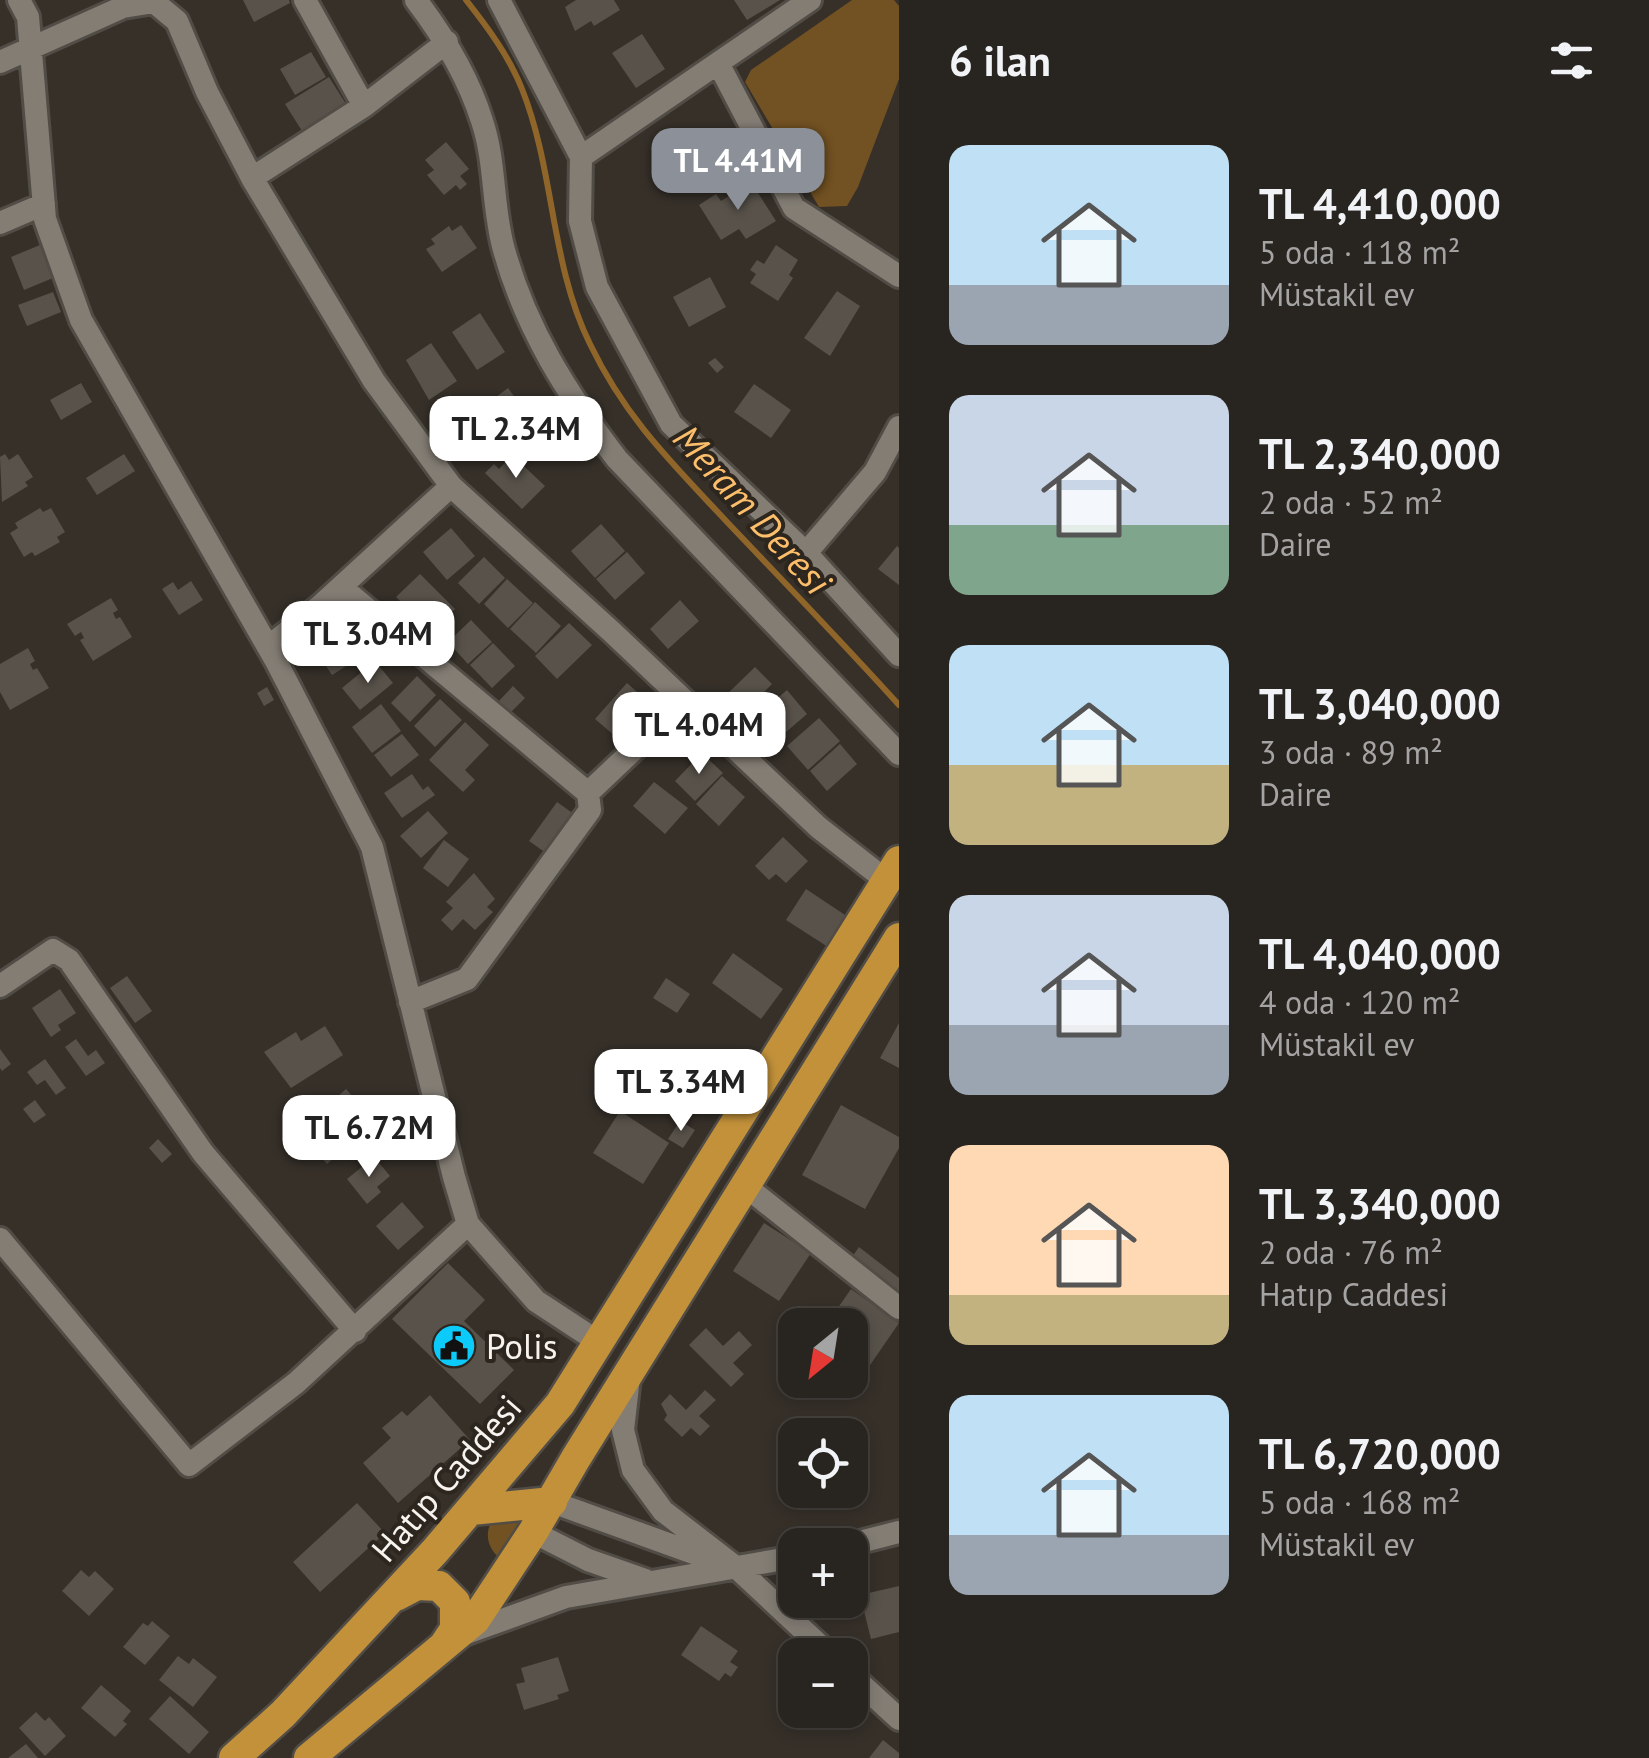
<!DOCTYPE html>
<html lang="tr">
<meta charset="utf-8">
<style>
body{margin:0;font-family:"PT Sans",sans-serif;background:#34302c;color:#f1f3f6;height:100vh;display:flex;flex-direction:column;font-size:38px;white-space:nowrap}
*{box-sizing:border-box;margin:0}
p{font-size:32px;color:#a5a4a4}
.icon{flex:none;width:55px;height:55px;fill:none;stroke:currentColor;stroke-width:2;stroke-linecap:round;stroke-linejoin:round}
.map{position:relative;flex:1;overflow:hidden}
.sheet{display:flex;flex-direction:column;background:#28241f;width:750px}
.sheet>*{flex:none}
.needle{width:65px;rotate:210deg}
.tools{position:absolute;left:778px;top:1308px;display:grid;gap:20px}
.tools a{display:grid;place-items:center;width:90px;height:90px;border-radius:20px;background:#28241f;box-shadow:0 5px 15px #0003,0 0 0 2px #44413d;font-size:50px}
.price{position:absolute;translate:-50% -85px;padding:0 22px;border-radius:20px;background:#fff;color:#222;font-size:32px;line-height:65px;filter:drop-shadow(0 2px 5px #0008)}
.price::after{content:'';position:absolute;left:50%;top:60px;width:30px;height:22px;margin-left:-15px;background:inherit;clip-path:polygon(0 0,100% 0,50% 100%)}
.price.active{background:#8c9099;color:#fff}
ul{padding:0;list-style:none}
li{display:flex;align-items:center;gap:30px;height:250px;padding:0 50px}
li span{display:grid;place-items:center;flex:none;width:280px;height:200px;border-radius:20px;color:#555}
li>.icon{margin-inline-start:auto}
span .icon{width:120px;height:120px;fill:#fffc;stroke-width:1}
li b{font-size:42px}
h2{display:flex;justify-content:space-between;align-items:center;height:120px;padding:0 50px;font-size:42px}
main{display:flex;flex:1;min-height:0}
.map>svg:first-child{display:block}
.green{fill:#725122}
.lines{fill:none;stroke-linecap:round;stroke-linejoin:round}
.stream{stroke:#8f6529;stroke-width:6}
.building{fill:#58524a}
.minor-casing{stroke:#514d46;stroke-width:28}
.major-casing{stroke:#514d46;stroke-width:35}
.minor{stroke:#837d74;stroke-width:22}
.major{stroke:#c2913a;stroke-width:30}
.labels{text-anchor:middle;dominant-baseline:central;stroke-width:8;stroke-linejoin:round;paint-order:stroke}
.poi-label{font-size:35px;fill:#f7f3ee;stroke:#2c261f;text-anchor:start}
.street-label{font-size:35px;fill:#f7f3ee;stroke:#2c261f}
.water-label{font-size:38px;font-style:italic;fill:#fcbe6b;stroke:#2c261f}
</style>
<main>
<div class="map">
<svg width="899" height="1758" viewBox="0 0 899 1758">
<rect width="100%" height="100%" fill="#363029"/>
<path class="green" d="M852,0H894L899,6V79L858,187L847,206L819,207L745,82L751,70Z
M535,1516L500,1559C487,1547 484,1534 493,1518Z"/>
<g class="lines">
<path class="stream" d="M466,0C488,28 509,56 522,89C555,172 550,263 590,344C626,419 672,463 728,523C785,583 843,643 899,705"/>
</g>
<path class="building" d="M243,0H289L290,3L254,22Z
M576,0H614L620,10L594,26L591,21L575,31L565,7Z
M734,0H780L747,20Z
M642,34L665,69L636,88L612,53Z
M311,52L326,77L295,95L280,69Z
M329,77L346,104L302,131L285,104Z
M722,133L740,158L727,166L730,170L721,176L718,171L701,183L685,158Z
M446,142L469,169L460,176L467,184L460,190L456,185L444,195L427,175L434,170L425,160Z
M751,182L776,221L746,239L739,229L721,240L699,205L716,194L721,201Z
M461,225L477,248L442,272L426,249L435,244L431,239L449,226L452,231Z
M40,245L53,278L24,290L11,257Z
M776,245L798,260L789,275L793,278L778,301L750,283L756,274L750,270L757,260L764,264Z
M710,277L726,307L689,327L673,297Z
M837,291L860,306L830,356L804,338Z
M53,292L61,312L27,326L18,305Z
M480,313L505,352L477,370L452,332Z
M431,343L457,381L429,400L406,360Z
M715,358L724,367L717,373L708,363Z
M81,383L92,402L61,420L50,400Z
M754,384L791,410L771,438L734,412Z
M508,388L527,414L489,441L473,421L482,414L479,410Z
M5,454L9,460L18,454L33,477L25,482L28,486L2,502L0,457Z
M124,454L135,471L97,495L86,478Z
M512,455L545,486L522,509L485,473L494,464L499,469Z
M40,508L43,512L51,508L65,532L57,537L60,542L35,556L32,552L24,557L10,533L18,528L15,523Z
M601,524L625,551L595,578L571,551Z
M451,528L475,556L447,580L423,552Z
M897,546L899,548V585L878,569Z
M627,552L645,573L615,600L596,579Z
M484,557L505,578L479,604L458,583Z
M420,574L455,609L432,632L396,597Z
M507,579L533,603L508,628L484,604Z
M191,581L203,600L179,615L162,589L173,582L178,590Z
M111,598L118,610L113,613L116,619L120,617L132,637L93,661L80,640L84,638L81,632L75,636L67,624Z
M680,600L699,621L668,649L650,629Z
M535,602L561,626L536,653L510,629Z
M471,620L492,642L468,664L448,642Z
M569,623L592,645L557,679L535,656Z
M355,625L372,650L332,675L318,654Z
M493,643L515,666L492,688L470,665Z
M28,648L35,661L30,664L33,670L37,668L49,688L10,710L0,692V664Z
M375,661L393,683L360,710L342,688Z
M755,667L772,684L741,715L723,698Z
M417,676L436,695L410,722L391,703Z
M627,683L653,706L622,742L595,719Z
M513,686L525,698L510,713L498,702Z
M267,687L274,700L264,706L257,693Z
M787,690L807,714L778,739L758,715Z
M440,699L462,720L435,747L414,726Z
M381,704L401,731L372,753L352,727Z
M819,718L840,741L808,770L787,746Z
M465,722L489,745L465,770L475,780L463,792L429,760Z
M402,734L419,755L391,777L374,755Z
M840,744L857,764L827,791L810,771Z
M702,753L723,773L695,801L675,781Z
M412,774L423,790L428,786L435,795L402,818L384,793Z
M722,776L745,797L719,826L696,804Z
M654,782L688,808L665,834L633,806Z
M557,802L581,819L553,858L529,841Z
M428,811L448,833L421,858L400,836Z
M783,837L808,861L786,883L776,874L769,880L755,866Z
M444,840L469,859L448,887L423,868Z
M474,873L495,899L487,907L493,912L475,930L463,919L452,931L441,920L453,908L446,902Z
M806,889L848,917L828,947L786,920Z
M733,953L783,989L761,1019L712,983Z
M127,976L152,1011L135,1023L110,988Z
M666,978L690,994L677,1013L653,998Z
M60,989L76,1013L58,1025L61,1030L51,1037L32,1008Z
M899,1023V1068L880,1058Z
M325,1026L343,1055L291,1088L264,1052L296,1032L301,1041Z
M76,1039L88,1056L96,1050L105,1063L86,1076L65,1047Z
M0,1049L11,1064L2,1071L0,1068Z
M45,1059L66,1088L56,1095L45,1080L37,1085L27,1072Z
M346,1089L368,1114L348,1131L356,1139L327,1164L298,1131Z
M35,1100L46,1115L34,1123L23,1109Z
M841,1105L899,1137V1148L865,1209L802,1175Z
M620,1111L669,1143L643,1184L593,1153Z
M680,1121L695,1130L683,1148L668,1139Z
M158,1139L172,1154L162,1163L149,1148Z
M374,1157L390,1176L377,1187L381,1192L367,1204L347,1179Z
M402,1202L424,1227L398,1250L376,1226Z
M764,1223L811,1253L779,1301L733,1271Z
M859,1247L899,1278V1297L850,1260Z
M448,1263L485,1300L464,1321L514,1370L480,1404L392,1319Z
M851,1289L899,1323L866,1371L850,1360V1325H826Z
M706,1328L723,1346L739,1331L752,1345L733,1363L744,1374L731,1387L689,1345Z
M705,1390L716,1400L699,1416L710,1426L700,1436L691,1428L682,1437L664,1420L667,1415L661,1404L670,1394L686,1410Z
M430,1395L470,1440L398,1503L363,1463L391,1438L382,1428L402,1411L407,1416Z
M357,1503L385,1533L320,1592L293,1562Z
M81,1570L89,1577L95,1571L114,1589L89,1616L62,1591Z
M899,1586V1632L871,1639L860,1595Z
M152,1621L170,1636L145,1665L123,1647L143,1623L148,1626Z
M701,1626L738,1651L730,1662L738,1667L731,1677L725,1673L719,1681L681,1655Z
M178,1656L189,1664L193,1658L217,1677L193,1707L159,1680Z
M558,1657L569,1691L557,1695L559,1699L524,1710L516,1684L525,1682L521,1668Z
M101,1685L131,1711L123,1721L127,1724L115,1737L81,1708Z
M170,1696L209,1732L189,1754L149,1719Z
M36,1712L45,1721L49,1717L66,1736L45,1756L19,1728Z
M883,1740L899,1753V1758H869Z
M26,1744L38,1758H8Z"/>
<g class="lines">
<g class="minor-casing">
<path id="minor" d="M19,0L28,17L45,219L81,320L276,661L372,847L454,1177L468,1224L536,1301L600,1343
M305,0L364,106
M416,0C444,37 468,76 482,121C496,162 492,208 504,250C526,329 567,394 617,459L899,754
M499,0L581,157L718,63
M810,0L718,63L794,208L899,276
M0,62L123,7L154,2L177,21L207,92L252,178L374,381L451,486L612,632L818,827L887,881
M581,157L580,221L597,287L671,424L806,553L899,655
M252,178L364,106L447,42
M0,223L44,204
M806,553L875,472L899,427
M341,587L588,793L685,701
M268,647L321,605L451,486
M0,986L53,950L69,960L203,1153L355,1331
M410,1002L467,979L590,810L588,793
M744,1185L899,1308
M0,1239L189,1465L296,1383L468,1224
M629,1377L623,1430L633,1470L663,1511L738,1569L830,1655
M552,1502L721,1563
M533,1532L588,1560L645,1580
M848,1545L899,1532
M461,1635L566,1597L795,1557
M850,1674L899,1719"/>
</g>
<g class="major-casing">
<path id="major" d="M471,1510L552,1502
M396,1596L417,1585L439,1586L455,1602V1629L445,1644
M234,1758L283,1714L435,1551L560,1404L899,861
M309,1758L475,1620L533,1532L576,1458L899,938"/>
</g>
<use href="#minor" class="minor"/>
<use href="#major" class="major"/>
</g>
<defs>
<g id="civic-disc" transform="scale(2.25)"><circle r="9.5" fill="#0ccafa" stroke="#2c261f"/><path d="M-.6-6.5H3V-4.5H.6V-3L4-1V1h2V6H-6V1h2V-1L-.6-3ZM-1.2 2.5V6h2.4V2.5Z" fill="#111"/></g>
</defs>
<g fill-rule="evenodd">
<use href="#civic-disc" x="454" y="1346"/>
</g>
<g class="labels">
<g class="poi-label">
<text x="486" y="1346">Polis</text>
</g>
<g class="street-label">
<text transform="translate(446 1478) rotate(-49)">Hatıp Caddesi</text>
</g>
<g class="water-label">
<text transform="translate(753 509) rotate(48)">Meram Deresi</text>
</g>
</g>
</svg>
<div class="tools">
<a><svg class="needle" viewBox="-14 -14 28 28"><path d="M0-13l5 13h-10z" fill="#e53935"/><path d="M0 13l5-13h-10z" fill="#a5a4a4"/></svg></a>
<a><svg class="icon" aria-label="locate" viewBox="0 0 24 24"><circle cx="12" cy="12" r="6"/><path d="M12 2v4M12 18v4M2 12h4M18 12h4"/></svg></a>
<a>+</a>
<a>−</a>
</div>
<b class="price active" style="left:738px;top:213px">TL 4.41M</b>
<b class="price" style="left:516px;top:481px">TL 2.34M</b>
<b class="price" style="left:368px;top:686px">TL 3.04M</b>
<b class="price" style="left:699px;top:777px">TL 4.04M</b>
<b class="price" style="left:681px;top:1134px">TL 3.34M</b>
<b class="price" style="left:369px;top:1180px">TL 6.72M</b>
</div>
<section class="sheet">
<h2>6 ilan<svg class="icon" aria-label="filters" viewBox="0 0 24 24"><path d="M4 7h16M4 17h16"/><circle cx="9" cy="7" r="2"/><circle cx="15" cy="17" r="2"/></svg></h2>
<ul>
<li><span style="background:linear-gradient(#bfe0f5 70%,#9aa5b1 0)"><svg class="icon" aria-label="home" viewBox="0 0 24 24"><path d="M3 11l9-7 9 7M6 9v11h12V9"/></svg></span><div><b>TL 4,410,000</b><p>5 oda · 118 m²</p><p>Müstakil ev</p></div></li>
<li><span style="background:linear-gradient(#c9d6e8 65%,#7fa58c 0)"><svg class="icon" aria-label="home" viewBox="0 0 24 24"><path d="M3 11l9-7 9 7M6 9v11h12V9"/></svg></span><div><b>TL 2,340,000</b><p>2 oda · 52 m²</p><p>Daire</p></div></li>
<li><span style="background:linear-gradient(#bfe0f5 60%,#c2b280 0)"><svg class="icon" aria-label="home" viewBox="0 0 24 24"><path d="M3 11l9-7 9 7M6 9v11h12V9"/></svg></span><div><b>TL 3,040,000</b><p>3 oda · 89 m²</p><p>Daire</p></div></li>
<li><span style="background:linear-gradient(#c9d6e8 65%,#9aa5b1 0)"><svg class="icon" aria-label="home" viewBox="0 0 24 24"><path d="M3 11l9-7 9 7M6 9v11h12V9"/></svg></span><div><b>TL 4,040,000</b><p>4 oda · 120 m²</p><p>Müstakil ev</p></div></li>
<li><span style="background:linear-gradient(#ffd9b3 75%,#c2b280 0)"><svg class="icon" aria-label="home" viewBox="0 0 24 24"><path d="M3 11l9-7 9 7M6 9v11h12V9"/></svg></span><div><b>TL 3,340,000</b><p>2 oda · 76 m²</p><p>Hatıp Caddesi</p></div></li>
<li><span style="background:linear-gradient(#bfe0f5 70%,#9aa5b1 0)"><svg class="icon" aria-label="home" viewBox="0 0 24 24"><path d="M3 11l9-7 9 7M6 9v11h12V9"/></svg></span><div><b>TL 6,720,000</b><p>5 oda · 168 m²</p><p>Müstakil ev</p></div></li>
</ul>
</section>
</main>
